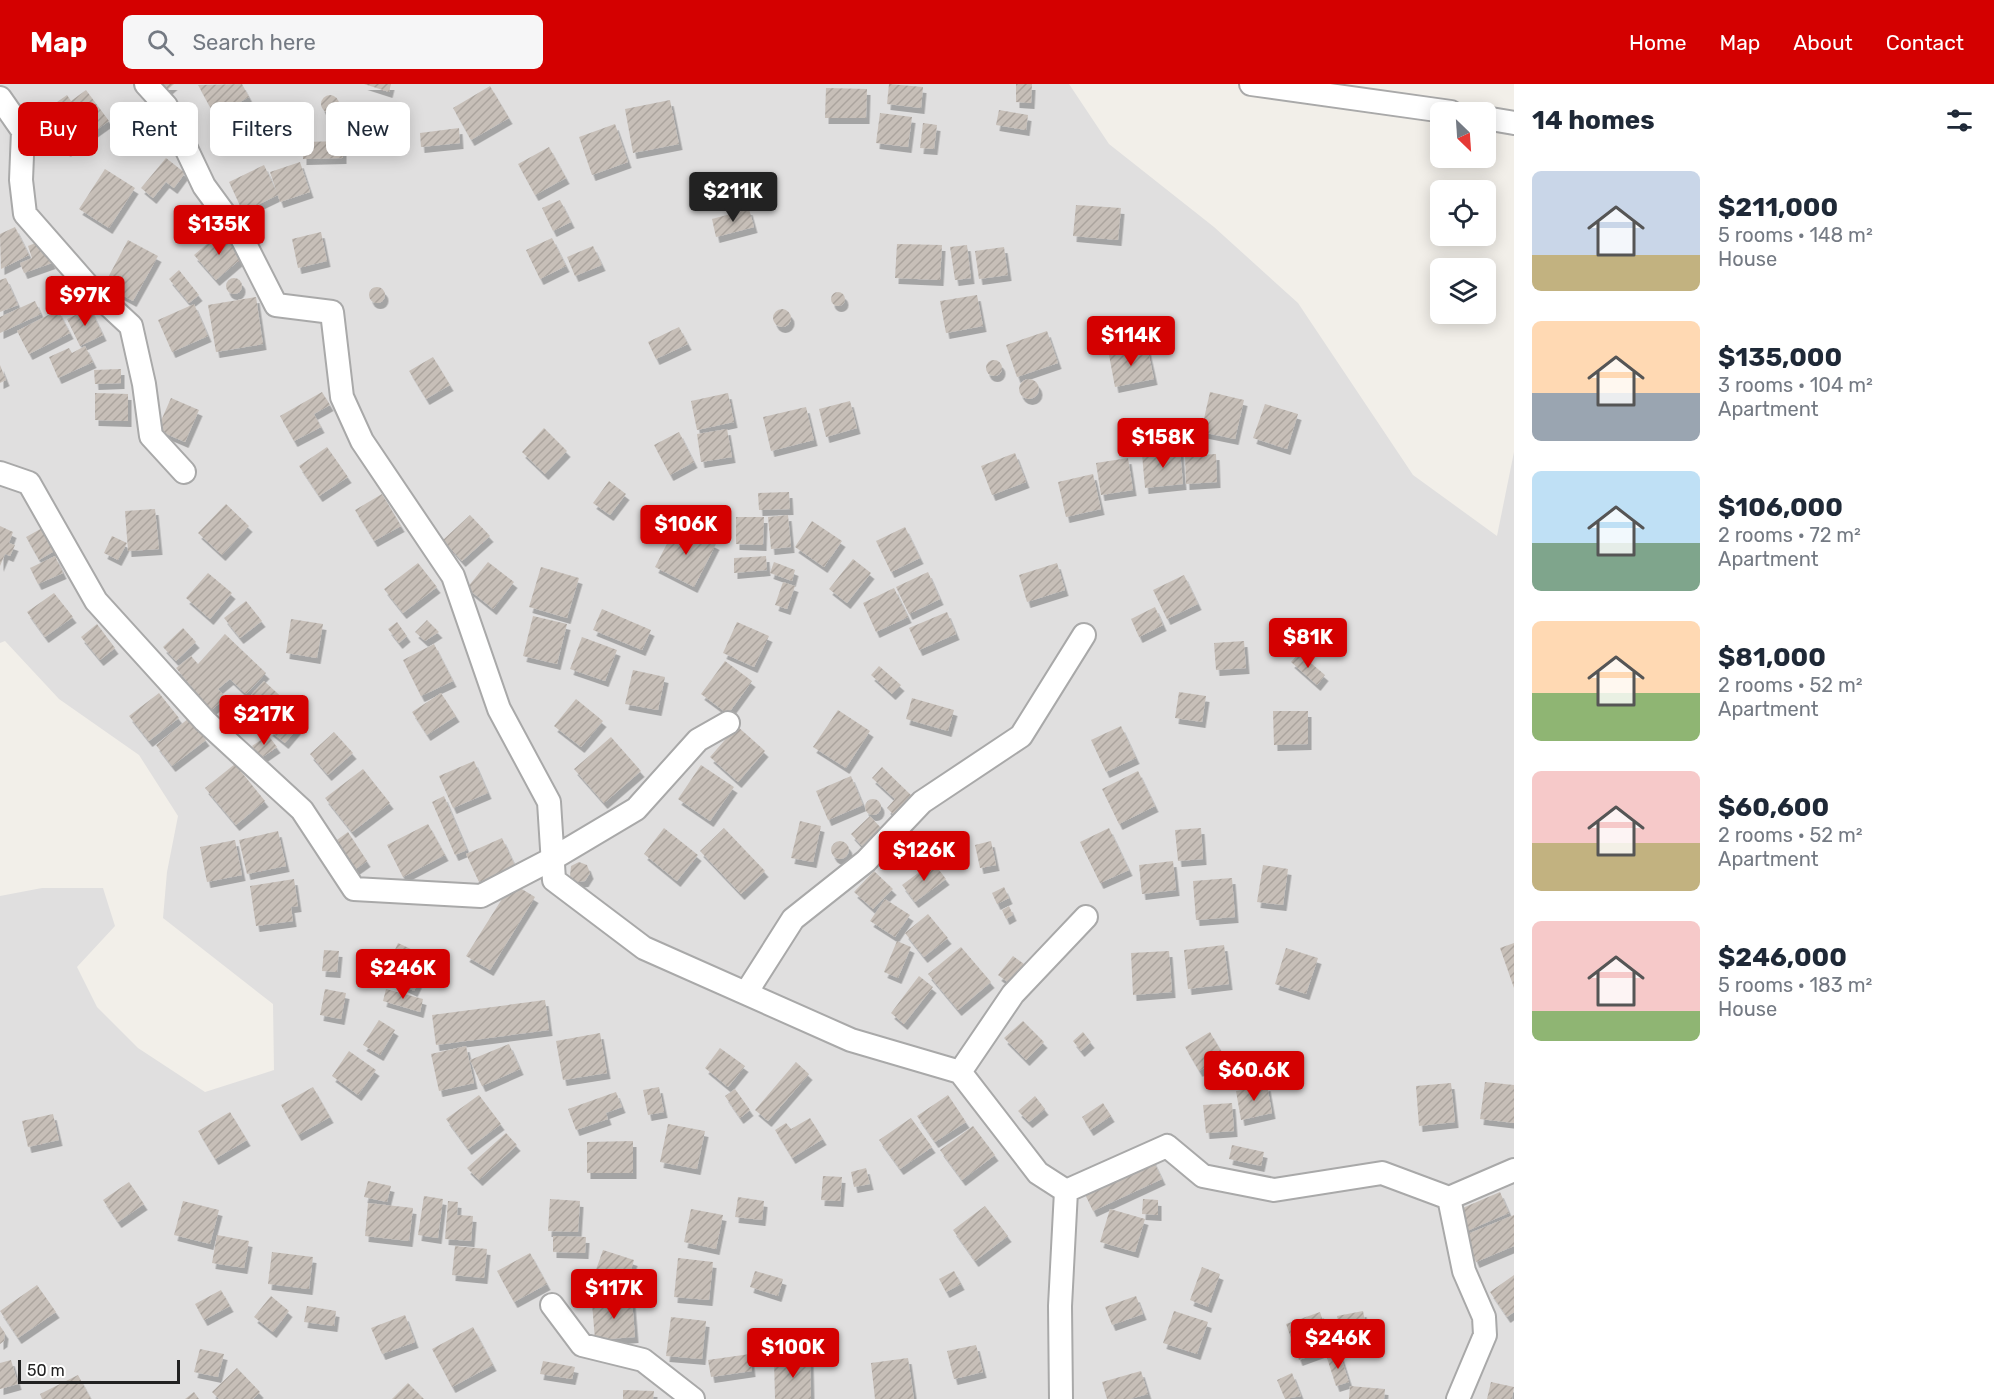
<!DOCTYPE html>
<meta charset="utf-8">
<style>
body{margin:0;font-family:Rubik,sans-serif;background:#f6f6f7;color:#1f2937;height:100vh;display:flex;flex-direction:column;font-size:22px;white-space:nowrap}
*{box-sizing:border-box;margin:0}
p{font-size:20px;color:#747a83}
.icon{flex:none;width:33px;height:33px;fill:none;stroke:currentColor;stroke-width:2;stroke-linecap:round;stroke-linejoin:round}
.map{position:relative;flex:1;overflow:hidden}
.details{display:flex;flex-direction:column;background:#fff;width:480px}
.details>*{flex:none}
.hud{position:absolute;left:18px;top:18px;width:570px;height:54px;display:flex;gap:12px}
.needle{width:39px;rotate:155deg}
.buttons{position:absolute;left:1430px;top:18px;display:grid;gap:12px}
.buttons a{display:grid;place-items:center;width:66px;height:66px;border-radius:9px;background:#fff;box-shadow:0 3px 15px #0003;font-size:30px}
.scale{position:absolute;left:18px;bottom:15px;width:162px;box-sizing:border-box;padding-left:6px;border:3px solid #222;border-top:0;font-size:16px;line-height:21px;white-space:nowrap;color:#222;-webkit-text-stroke:4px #fff;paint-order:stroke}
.price{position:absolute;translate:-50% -51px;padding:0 14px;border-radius:6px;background:#d40000;color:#fff;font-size:20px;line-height:39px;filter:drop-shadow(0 2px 3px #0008)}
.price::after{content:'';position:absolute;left:50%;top:36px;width:18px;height:14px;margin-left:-9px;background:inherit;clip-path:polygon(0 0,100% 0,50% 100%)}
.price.on{background:#222;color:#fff}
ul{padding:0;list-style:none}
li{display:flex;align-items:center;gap:18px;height:150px;padding:0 18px}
li span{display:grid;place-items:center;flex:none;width:168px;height:120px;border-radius:9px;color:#555}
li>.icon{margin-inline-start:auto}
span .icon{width:72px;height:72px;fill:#fffc;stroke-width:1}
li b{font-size:26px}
h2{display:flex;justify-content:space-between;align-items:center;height:72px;padding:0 18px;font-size:26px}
.pill{padding:0 21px;border-radius:9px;background:#fff;box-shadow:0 3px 15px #0003;font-size:21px;line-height:54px}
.pill.on{background:#d40000;color:#fff}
header{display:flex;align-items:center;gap:36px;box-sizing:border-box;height:84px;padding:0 30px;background:#d40000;color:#fff}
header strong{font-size:28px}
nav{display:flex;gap:33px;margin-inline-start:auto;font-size:21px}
.search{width:420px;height:54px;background:#f6f6f7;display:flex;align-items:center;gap:15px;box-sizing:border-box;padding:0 21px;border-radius:9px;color:#747a83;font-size:22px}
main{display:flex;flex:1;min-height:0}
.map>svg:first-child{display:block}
.residential{fill:#e0dfdf}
.building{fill:url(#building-hatch);filter:url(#shadow)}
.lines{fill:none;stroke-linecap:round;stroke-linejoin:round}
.street-casing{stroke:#a9a9a9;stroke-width:26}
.street{stroke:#fff;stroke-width:22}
</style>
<header>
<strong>Map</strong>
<div class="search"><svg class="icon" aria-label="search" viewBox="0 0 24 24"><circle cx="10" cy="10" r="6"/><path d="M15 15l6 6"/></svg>Search here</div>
<nav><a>Home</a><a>Map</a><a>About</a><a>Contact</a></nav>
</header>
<main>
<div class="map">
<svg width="1514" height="1315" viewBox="0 0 1514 1315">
<defs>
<pattern id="building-hatch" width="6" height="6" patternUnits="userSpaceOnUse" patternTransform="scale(1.5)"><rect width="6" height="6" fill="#c7bfb8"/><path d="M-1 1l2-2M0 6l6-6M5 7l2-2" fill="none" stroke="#aba49e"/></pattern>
<filter id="shadow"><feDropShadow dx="3.5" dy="6" stdDeviation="0" flood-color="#0004"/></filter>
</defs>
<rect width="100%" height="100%" fill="#f2efe9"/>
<path class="residential" d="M0,0H1069L1109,60L1214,143L1298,219L1413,391L1497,452L1514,368V1315H0V812L42,804H103L115,842L77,883L97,923L138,964L205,1008L274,986L273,920L163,834L167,788L178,732L139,671L59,615L5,557L0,559Z"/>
<path class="building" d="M159,0H174L166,7Z
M242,0L249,13L215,32L198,1Z
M364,0H391L389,8Z
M889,0L923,3L921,24L887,20Z
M1016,0H1032L1031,19L1016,18Z
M490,2L509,34L471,56L453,24Z
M826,4L867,5L866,34H825Z
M86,6L109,37L67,67L40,30L67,11L71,17Z
M321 20a9 9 0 1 1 18 0a9 9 0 1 1-18 0Z
M670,16L679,60L633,69L625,25Z
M999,26L1028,31L1026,46L996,41Z
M880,29L912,33L908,63L876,59Z
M923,39L937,41L934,65L920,64Z
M615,40L628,78L592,91L579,53Z
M459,44L460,59L421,63L420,49Z
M343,57V74L303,75V58Z
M549,63L566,94L535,111L518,80Z
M166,74L185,89L174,104L166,98L153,114L141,104Z
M300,78L310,108L280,118L270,88Z
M264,81L278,111L243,128L229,98Z
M105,85L135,104L109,144L79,125Z
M560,116L571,138L553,147L542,124Z
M1076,121L1121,124L1118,156L1073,152Z
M749,125L754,143L716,153L712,135Z
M15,143L29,171L1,185L0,150Z
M222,147L244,172L216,196L194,171Z
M321,148L327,177L298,184L292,155Z
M552,154L566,182L540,195L526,166Z
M43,156L52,179L24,189L20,179L32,174L28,162Z
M128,156L158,172L133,217L104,201Z
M897,160L942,161L940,196L895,194Z
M967,161L971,194L955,196L950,163Z
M593,162L602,181L575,192L567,173Z
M1004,163L1008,191L979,195L975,167Z
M179,186L199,211L189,219L169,195Z
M226 202a8 8 0 1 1 16 0a8 8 0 1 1-16 0Z
M6,194L18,221L0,228V196Z
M369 211a8 8 0 1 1 16 0a8 8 0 1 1-16 0Z
M831 215a7 7 0 1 1 14 0a7 7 0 1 1-14 0Z
M977,211L983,242L946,249L940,217Z
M256,213L263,260L216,268L208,221Z
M35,217L41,230L0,249V233Z
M194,220L208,252L172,268L158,236Z
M90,224L103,251L80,262L67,235Z
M773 234a9 9 0 1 1 18 0a9 9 0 1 1-18 0Z
M58,226L70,249L29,270L17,247Z
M679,243L688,260L656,275L648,258Z
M1047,247L1058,279L1017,293L1006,261Z
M85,262L93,278L58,294L49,273L69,264L72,269Z
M1147,263L1154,295L1115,303L1109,271Z
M433,273L450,301L426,315L409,287Z
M986 284a8 8 0 1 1 16 0a8 8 0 1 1-16 0Z
M0,281L6,296L0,299Z
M121,285V299L95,300L94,286Z
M1019 305a10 10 0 1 1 20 0a10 10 0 1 1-20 0Z
M322,308L330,321L314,330L321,343L294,357L280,332Z
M1210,308L1244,316L1235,355L1201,348Z
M95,309L128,310V337L95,336Z
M728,309L734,338L697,346L691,317Z
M171,314L199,326L185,358L157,346Z
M850,317L857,344L826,353L819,325Z
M1265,320L1298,330L1287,365L1253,354Z
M806,323L814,356L771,367L763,333Z
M544,344L567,367L545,390L522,368Z
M727,345L732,373L701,378L697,350Z
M679,348L694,378L670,391L654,361Z
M327,363L348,393L319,412L299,382Z
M1180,366L1183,400L1145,404L1142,370Z
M1015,369L1026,398L992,411L981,382Z
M1216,370L1217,398L1186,400L1185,372Z
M1128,374L1133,406L1101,411L1096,379Z
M1093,390L1101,425L1066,433L1058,398Z
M609,397L626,410L610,431L593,419Z
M789,408L790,425L759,426L758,409Z
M382,410L401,442L374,457L355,426Z
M226,420L249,442L222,471L198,449Z
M155,425L159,465L128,467L125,427Z
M470,431L490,452L462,477L443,456Z
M788,431L791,463L771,465L768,433Z
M736,433H764L763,461L736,460Z
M812,437L842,457L824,483L795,463Z
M677,440L716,460L694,503L655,483Z
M0,442L13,448L9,459L15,461L10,472L5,470L0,482Z
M46,442L58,465L39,476L26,453Z
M905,443L920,474L891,488L876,457Z
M112,452L127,459L118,476L104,469Z
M55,472L63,489L38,500L30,484Z
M766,472L767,486L734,489V474Z
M853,475L871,489L847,519L829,505Z
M488,478L514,498L493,525L467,504Z
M774,478L795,486L792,497L770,489Z
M418,479L437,503L403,529L384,505Z
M1057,479L1065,506L1027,518L1019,491Z
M541,483L579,494L567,534L529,523Z
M928,488L940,515L909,530L896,503Z
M208,489L232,509L210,535L186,514Z
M1184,491L1198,520L1167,535L1153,506Z
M783,498L795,502L787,525L775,521Z
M894,504L908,533L876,548L863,519Z
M54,509L73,533L45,553L27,528Z
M246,517L262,537L240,554L224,534Z
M1155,523L1163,541L1139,553L1131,535Z
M602,525L651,546L642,566L593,546Z
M947,528L956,550L919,566L909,544Z
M533,532L567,540L557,580L523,572Z
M291,535L323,540L317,574L286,569Z
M427,536L439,548L425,557L415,548Z
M397,538L407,552L399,559L388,545Z
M737,538L769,552L754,583L723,569Z
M97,540L115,564L100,576L81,553Z
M183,544L196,558L176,577L163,563Z
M225,550L266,589L246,610L230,595L218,605L226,614L211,626L176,584L191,572L198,580Z
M582,553L617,566L605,597L570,585Z
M1244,557L1246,584L1216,586L1214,559Z
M434,560L453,597L421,612L403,576Z
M1299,569L1325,591L1317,601L1291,578Z
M725,577L752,597L728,630L701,610Z
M879,582L901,601L892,610L871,591Z
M633,586L665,593L658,626L625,620Z
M264,597L287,618L261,647L238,625Z
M1179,608L1206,612L1202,638L1175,634Z
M159,609L179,634L149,657L129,632Z
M441,609L456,632L427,651L412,628Z
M912,614L954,626L948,647L906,635Z
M576,615L603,637L581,663L554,642Z
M286,626L301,640L285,659L269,646Z
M838,626L870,647L846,684L813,663Z
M1273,627H1308V660L1274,661Z
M189,634L206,656L172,682L156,661Z
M737,642L765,667L738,698L710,673Z
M1121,642L1136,674L1106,688L1091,656Z
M334,648L353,669L328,691L310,670Z
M268,651L277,663L261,674L252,662Z
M611,653L641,687L604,719L574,685Z
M474,677L488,709L453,724L439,692Z
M235,680L265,717L236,741L205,704Z
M701,681L734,703L710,737L678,715Z
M882,683L912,712L894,731L887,724L895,715L872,694Z
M363,685L390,719L352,748L325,714Z
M1138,687L1155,722L1119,740L1102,705Z
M851,692L863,721L828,736L816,707Z
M444,712L467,766L455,771L432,718Z
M865 723a8 8 0 1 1 16 0a8 8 0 1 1-16 0Z
M870,732L881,744L862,762L851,750Z
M800,737L821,742L813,778L791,774Z
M428,740L445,771L403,793L387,761Z
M664,744L698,771L677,797L644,770Z
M724,744L765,787L741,810L700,767Z
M1109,744L1129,786L1100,799L1080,758Z
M1201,744L1203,775L1178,777L1175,746Z
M278,747L286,782L247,790L239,756Z
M348,748L367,777L353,787L334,758Z
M502,754L515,782L479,798L466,770Z
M235,756L242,791L207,798L200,763Z
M831 766a9 9 0 1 1 18 0a9 9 0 1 1-18 0Z
M991,757L996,781L980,784L975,761Z
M1173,777L1176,806L1142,810L1139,781Z
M579,778L587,781L590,789L585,797L576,798L570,792L571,782Z
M933,778L946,795L915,818L902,801Z
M1263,781L1288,785L1283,821L1257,818Z
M874,787L893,805L873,825L854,808Z
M1232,794L1235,833L1196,836L1193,797Z
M294,795L298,822L291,823L293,837L256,842L250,802Z
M512,799L535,813L490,886L466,872Z
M1004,803L1009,814L997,820L992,809Z
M885,815L910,831L895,853L870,837Z
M1009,822L1013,831L1006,835L1002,826Z
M928,830L948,854L924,873L905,849Z
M897,857L911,863L898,894L884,888Z
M398,859L430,874L414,907L383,892Z
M1514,859V904L1500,864Z
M1224,861L1229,900L1188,905L1184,866Z
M961,863L991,898L958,926L928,890Z
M1286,864L1318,874L1306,910L1275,900Z
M324,866L339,867L337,888L322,887Z
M1169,867L1172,908L1133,911L1131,869Z
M1013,872L1024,880L1009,899L998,891Z
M919,892L933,903L904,940L891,929Z
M325,905L346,909L341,935L320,931Z
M386,905L423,915L420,928L383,917Z
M545,916L549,946L436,961L432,931Z
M379,936L395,946L380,971L363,961Z
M1023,937L1044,958L1026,976L1004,954Z
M1083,948L1091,958L1081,967L1073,957Z
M1210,948L1224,972L1199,987L1185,963Z
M600,949L607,989L563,996L556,957Z
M509,960L520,985L482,1002L470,976Z
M466,962L474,999L439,1007L431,970Z
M720,964L745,982L728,1003L705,984Z
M349,967L376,986L358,1011L332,992Z
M796,978L809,990L768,1037L755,1026Z
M1485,998L1514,1001V1039L1480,1035Z
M1451,999L1455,1038L1419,1042L1416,1002Z
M1267,1001L1272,1029L1241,1036L1236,1007Z
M313,1003L330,1033L298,1051L281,1021Z
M659,1003L664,1028L648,1031L643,1006Z
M735,1005L750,1026L740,1034L725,1012Z
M616,1008L622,1023L606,1029L608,1035L576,1046L568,1025Z
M479,1011L501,1040L468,1065L446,1035Z
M948,1011L966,1038L935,1058L917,1032Z
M1035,1012L1045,1025L1029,1038L1018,1027Z
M1103,1019L1111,1032L1090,1046L1082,1033Z
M1232,1019L1234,1047L1206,1049L1203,1021Z
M230,1028L247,1056L215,1075L198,1047Z
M53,1030L59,1056L28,1063L22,1037Z
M810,1034L823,1055L792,1074L775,1046L786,1039L791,1045Z
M911,1034L932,1063L900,1085L879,1056Z
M668,1040L705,1047L697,1085L660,1078Z
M973,1042L995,1071L962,1096L940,1066Z
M506,1049L517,1061L479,1096L467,1084Z
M633,1057V1089H587V1058Z
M1232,1061L1264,1068L1261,1082L1229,1075Z
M1152,1074L1162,1095L1093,1127L1083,1106Z
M866,1084L870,1100L854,1103L851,1088Z
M823,1092L842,1093L840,1117L821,1116Z
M368,1097L391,1102L387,1118L364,1113Z
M129,1098L144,1120L118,1138L103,1116Z
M1500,1108L1509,1129L1467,1147L1458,1126Z
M424,1112L443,1115L438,1154L418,1151Z
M738,1113L764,1117L762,1136L735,1133Z
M550,1115L580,1117L578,1148L548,1147Z
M1143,1115L1158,1116V1131L1142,1130Z
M183,1117L219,1126L210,1160L174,1151Z
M448,1117L458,1118L457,1131L473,1132L471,1157L445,1155Z
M368,1119L413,1124L409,1157L365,1152Z
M985,1122L1008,1152L975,1177L953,1146Z
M691,1125L723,1131L716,1165L684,1158Z
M1110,1125L1145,1135L1135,1168L1100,1158Z
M1514,1131V1162L1476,1178L1465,1151Z
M217,1151L249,1157L244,1184L212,1179Z
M553,1152L586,1153L585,1169L553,1168Z
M455,1162L487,1165L484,1194L452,1191Z
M603,1166L634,1176L624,1208L592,1197Z
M272,1168L313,1173L309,1205L268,1200Z
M530,1169L547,1200L514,1218L497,1187Z
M678,1174L713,1178L709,1216L674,1213Z
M1202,1183L1220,1190L1208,1223L1190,1216Z
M755,1187L783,1195L778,1212L750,1203Z
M954,1187L961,1200L946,1208L939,1195Z
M1514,1191V1228L1507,1233L1490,1208Z
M37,1201L56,1228L18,1254L0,1227Z
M221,1206L230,1222L204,1236L195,1220Z
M271,1212L289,1227L273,1248L254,1233Z
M1136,1212L1143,1230L1112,1241L1105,1223Z
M632,1216L635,1253L595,1256L592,1219Z
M307,1222L336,1227L334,1242L304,1238Z
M1174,1227L1208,1238L1197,1270L1163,1259Z
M1363,1227L1368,1251L1342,1257L1337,1232Z
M1320,1228L1332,1264L1299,1276L1286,1240Z
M405,1231L415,1258L382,1270L371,1244Z
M671,1233L706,1237L702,1275L666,1272Z
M0,1242L5,1249L4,1257L0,1260Z
M473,1243L493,1281L452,1303L432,1265Z
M976,1261L983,1288L954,1295L947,1267Z
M200,1265L224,1270L218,1293L194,1288Z
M750,1270L752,1287L711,1293L708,1276Z
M1340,1270L1349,1298L1336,1302L1327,1274Z
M810,1274L811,1315H775L774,1275Z
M908,1274L914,1315H875L871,1279Z
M11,1276L18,1300L0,1305V1279Z
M543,1277L575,1283L572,1295L540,1290Z
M237,1284L260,1308L253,1315H219L212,1308Z
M1141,1287L1148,1310L1130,1315H1107L1102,1298Z
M1292,1289L1301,1312L1285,1315L1277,1296Z
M78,1291L91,1315H42L40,1310Z
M1491,1298L1514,1303L1512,1315H1487Z
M408,1299L424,1315H392Z
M1350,1302L1385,1305L1384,1315H1349Z
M623,1306L654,1307L653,1315H623Z
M194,1308L199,1315H185Z"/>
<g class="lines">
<g class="street-casing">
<path id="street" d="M146,0L166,22L204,102L242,154L276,221L332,228L342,313L362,357L453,492L499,625L549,718L554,796L644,864L851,956L960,988L1038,1089L1066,1107L1060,1222L1061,1315
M1251,0L1451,28
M0,14L23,47L21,96L25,130L89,203L131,242L144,300L151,352L184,388
M1485,34L1514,39
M0,389L29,399L96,517L205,637L302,726L354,805L481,812L552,775L636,725L698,656L728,639
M746,909L793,835L866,777L922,718L1021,652L1084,551
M960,988L1013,910L1086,833
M1066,1107L1167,1062L1203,1092L1274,1106L1382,1089L1449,1114L1464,1187L1484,1233L1485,1251L1458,1315
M1449,1114L1514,1086
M552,1221L582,1261L643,1276L693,1315"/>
</g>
<use href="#street" class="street"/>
</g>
</svg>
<div class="buttons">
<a><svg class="needle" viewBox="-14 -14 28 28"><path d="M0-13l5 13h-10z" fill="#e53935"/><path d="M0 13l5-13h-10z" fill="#747a83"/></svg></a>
<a><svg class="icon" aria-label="locate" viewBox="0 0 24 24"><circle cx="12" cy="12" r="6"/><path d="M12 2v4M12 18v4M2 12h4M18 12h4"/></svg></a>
<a><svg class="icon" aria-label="layers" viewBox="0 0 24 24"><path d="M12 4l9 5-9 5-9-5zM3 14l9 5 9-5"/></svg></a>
</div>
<div class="scale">50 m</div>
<b class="price on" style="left:733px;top:139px">$211K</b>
<b class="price" style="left:219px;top:172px">$135K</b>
<b class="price" style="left:85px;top:243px">$97K</b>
<b class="price" style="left:1131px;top:283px">$114K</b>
<b class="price" style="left:1163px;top:385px">$158K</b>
<b class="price" style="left:686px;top:472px">$106K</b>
<b class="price" style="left:1308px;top:585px">$81K</b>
<b class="price" style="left:264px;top:662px">$217K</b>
<b class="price" style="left:924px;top:798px">$126K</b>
<b class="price" style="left:403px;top:916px">$246K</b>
<b class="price" style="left:1254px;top:1018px">$60.6K</b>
<b class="price" style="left:614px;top:1236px">$117K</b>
<b class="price" style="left:1338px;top:1286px">$246K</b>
<b class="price" style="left:793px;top:1295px">$100K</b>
<div class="hud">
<a class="pill on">Buy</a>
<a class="pill">Rent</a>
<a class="pill">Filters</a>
<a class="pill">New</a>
</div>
</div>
<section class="details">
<h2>14 homes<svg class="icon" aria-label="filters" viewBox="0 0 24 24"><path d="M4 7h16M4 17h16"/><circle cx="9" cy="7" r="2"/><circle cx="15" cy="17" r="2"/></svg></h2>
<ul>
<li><span style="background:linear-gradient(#c9d6e8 70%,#c2b280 0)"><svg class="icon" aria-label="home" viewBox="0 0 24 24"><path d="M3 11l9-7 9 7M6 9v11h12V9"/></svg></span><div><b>$211,000</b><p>5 rooms · 148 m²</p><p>House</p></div></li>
<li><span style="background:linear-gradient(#ffd9b3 60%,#9aa5b1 0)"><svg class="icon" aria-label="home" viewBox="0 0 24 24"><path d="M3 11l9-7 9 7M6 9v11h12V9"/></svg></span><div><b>$135,000</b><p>3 rooms · 104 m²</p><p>Apartment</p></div></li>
<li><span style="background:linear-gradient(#bfe0f5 60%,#7fa58c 0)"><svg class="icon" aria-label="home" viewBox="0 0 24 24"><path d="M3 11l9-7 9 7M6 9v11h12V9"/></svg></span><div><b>$106,000</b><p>2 rooms · 72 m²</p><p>Apartment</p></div></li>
<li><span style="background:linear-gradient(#ffd9b3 60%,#8fb573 0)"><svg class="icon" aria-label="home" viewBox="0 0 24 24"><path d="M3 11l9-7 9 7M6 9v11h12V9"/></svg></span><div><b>$81,000</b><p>2 rooms · 52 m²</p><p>Apartment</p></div></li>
<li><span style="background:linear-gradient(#f6c9c9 60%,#c2b280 0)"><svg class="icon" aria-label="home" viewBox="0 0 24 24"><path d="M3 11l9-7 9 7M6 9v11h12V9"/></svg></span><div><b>$60,600</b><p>2 rooms · 52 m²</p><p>Apartment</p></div></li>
<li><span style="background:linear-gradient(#f6c9c9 75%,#8fb573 0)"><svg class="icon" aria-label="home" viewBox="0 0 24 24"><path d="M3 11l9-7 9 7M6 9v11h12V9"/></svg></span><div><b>$246,000</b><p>5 rooms · 183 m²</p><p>House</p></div></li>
</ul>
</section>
</main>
